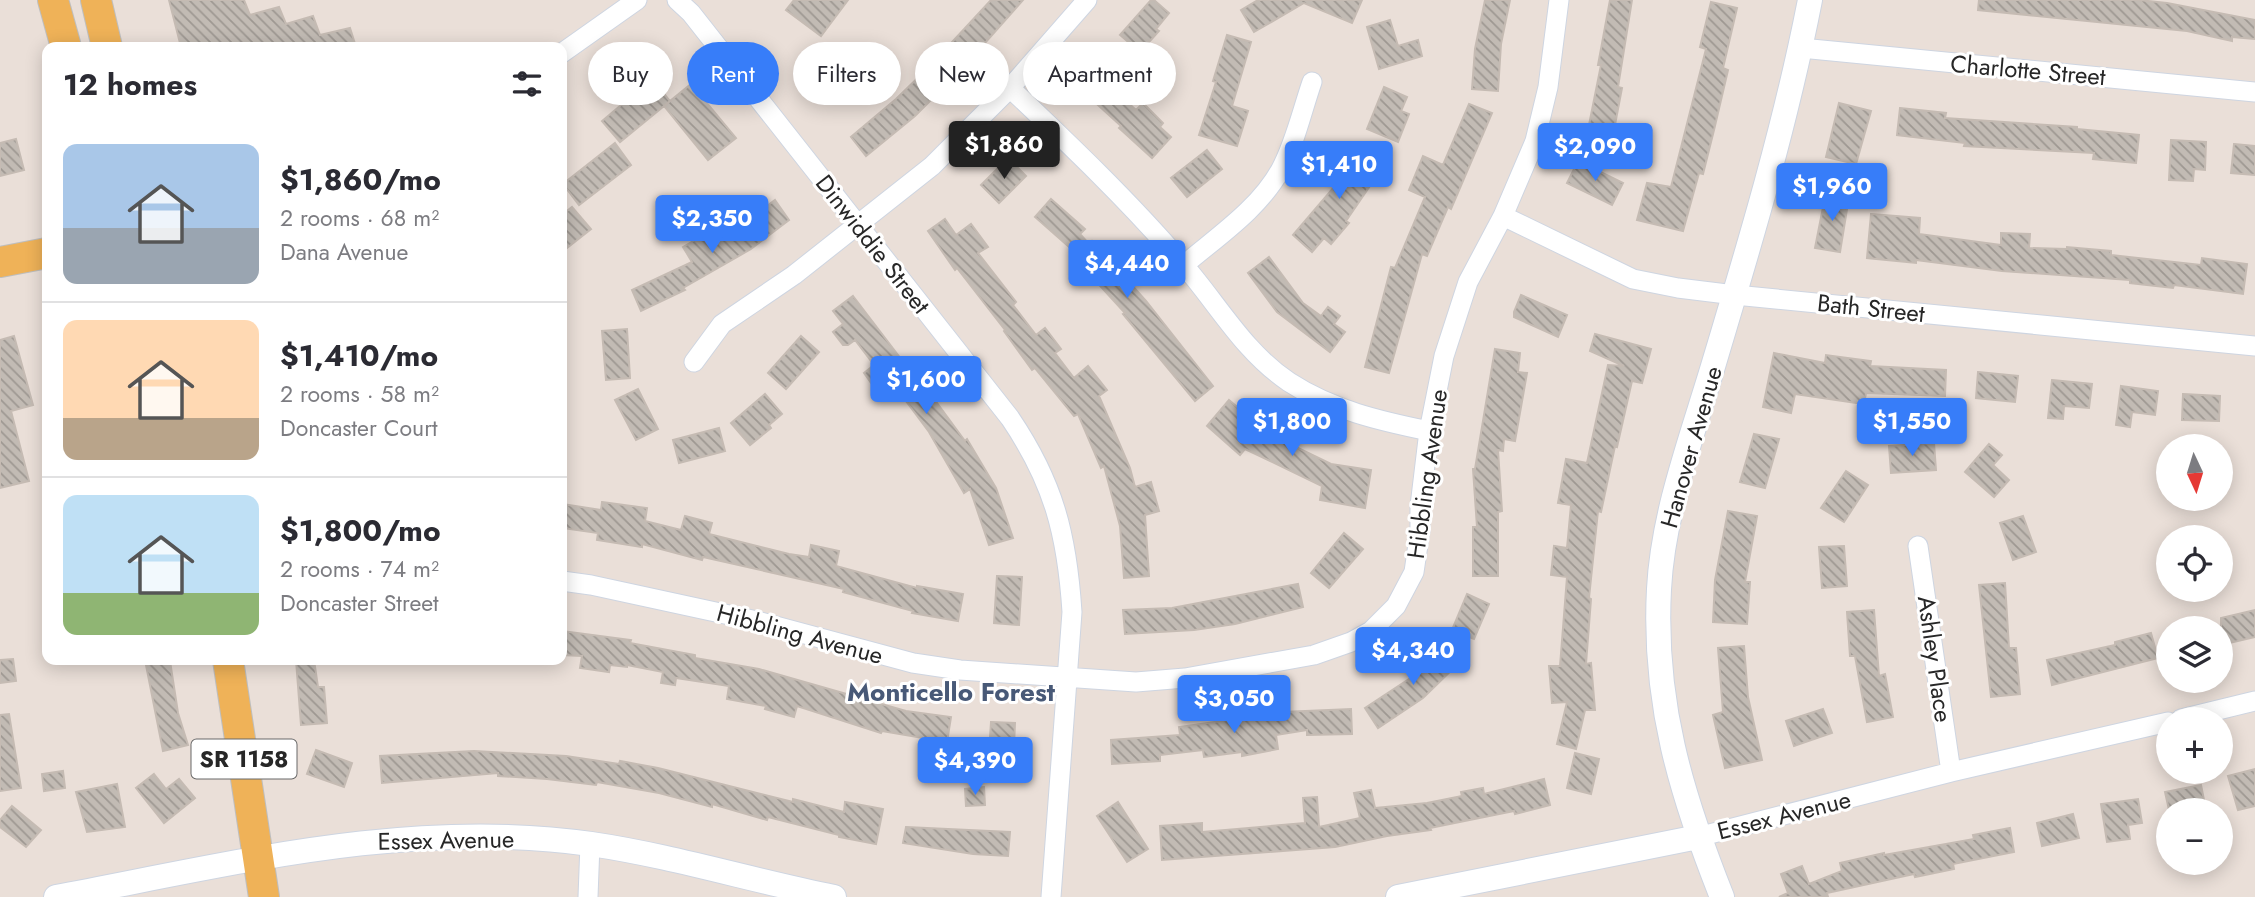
<!DOCTYPE html>
<meta charset="utf-8">
<style>
body{margin:0;font-family:Jost,sans-serif;background:#f7f7f7;color:#2b2b33;height:100vh;display:flex;flex-direction:column;font-size:26px;white-space:nowrap}
*{box-sizing:border-box;margin:0}
p{font-size:23px;color:#7c7c81}
.icon{flex:none;width:38px;height:38px;fill:none;stroke:currentColor;stroke-width:2;stroke-linecap:round;stroke-linejoin:round}
.map{position:relative;flex:1;overflow:hidden}
.side{position:absolute;left:42px;top:42px;width:525px;height:623px;display:flex;flex-direction:column;background:#fff;border-radius:14px;box-shadow:0 4px 18px #0003}
.side>*{flex:none}
.hud{position:absolute;left:588px;top:42px;width:665px;height:63px;display:flex;gap:14px}
.needle{width:46px;rotate:176deg}
.tools{position:absolute;left:2156px;top:434px;display:grid;gap:14px}
.tools a{display:grid;place-items:center;width:77px;height:77px;border-radius:50%;background:#fff;box-shadow:0 4px 18px #0003;font-size:35px}
.price{position:absolute;translate:-50% -60px;padding:0 16px;border-radius:7px;background:#377df9;color:#fff;font-size:23px;line-height:46px;filter:drop-shadow(0 2px 4px #0008)}
.price::after{content:'';position:absolute;left:50%;top:42px;width:21px;height:16px;margin-left:-10px;background:inherit;clip-path:polygon(0 0,100% 0,50% 100%)}
.price.on{background:#222;color:#fff}
ul{padding:0;list-style:none}
li{display:flex;align-items:center;gap:21px;height:175px;padding:0 21px}
li+li{border-top:2px solid #e1e1e2}
li span{display:grid;place-items:center;flex:none;width:196px;height:140px;border-radius:14px;color:#555}
li>.icon{margin-inline-start:auto}
span .icon{width:84px;height:84px;fill:#fffc;stroke-width:1}
li b{font-size:30px}
h2{display:flex;justify-content:space-between;align-items:center;height:84px;padding:0 21px;font-size:30px}
.pill{padding:0 24px;border-radius:32px;background:#fff;box-shadow:0 4px 18px #0003;font-size:24px;line-height:63px}
.pill.on{background:#377df9;color:#fff}
.map>svg:first-child{display:block}
.building{fill:url(#building-back-hatch);stroke:#c5bbb3;stroke-width:2}
.lines{fill:none;stroke-linecap:round;stroke-linejoin:round}
.minor-casing{stroke:#ced5e1;stroke-width:21}
.tertiary-casing{stroke:#ced5e1;stroke-width:26}
.primary-casing{stroke:#bebebe;stroke-width:32}
.minor{stroke:#fff;stroke-width:19}
.tertiary{stroke:#fff;stroke-width:24}
.primary{stroke:#efb258;stroke-width:30}
.labels{text-anchor:middle;dominant-baseline:central;stroke-width:6;stroke-linejoin:round;paint-order:stroke}
.shield{fill:#fff;stroke:#686868;stroke-width:2}
.shield-label{font-size:23px;font-weight:bold;fill:#272727}
.street-label{font-size:24px;fill:#272727;stroke:#fff}
.neighbourhood-label{font-size:26px;font-weight:bold;fill:#485977;stroke:#fff}
</style>
<div class="map">
<svg width="2255" height="897" viewBox="0 0 2255 897">
<defs>
<pattern id="building-back-hatch" width="6" height="6" patternUnits="userSpaceOnUse" patternTransform="scale(1.75)"><rect width="6" height="6" fill="#c2bbb4"/><path d="M-1 5l2 2M0 0l6 6M5-1l2 2" fill="none" stroke="#9e9892"/></pattern>
</defs>
<rect width="100%" height="100%" fill="#eadfd8"/>
<path class="building" d="M169,0H244L250,15L279,7L286,24L313,16L320,35L350,28L356,47H181Z
M794,0H848L821,36L786,10Z
M991,0H1023L961,70L915,116L866,156L851,137L896,99L929,67Z
M1151,0H1154L1169,13L1156,29L1159,31L1140,52L1120,35Z
M1258,0H1362L1352,23L1304,3L1254,32L1241,10Z
M1485,0H1510L1501,44L1498,91L1472,89L1475,49Z
M1610,0H1632L1618,87L1622,88L1614,130L1589,125L1601,65H1598Z
M1979,0H2139L2167,3L2255,20V39L2232,37V41L2187,31L1978,10Z
M1711,2L1737,8L1723,68L1728,70L1714,130L1703,174L1699,173L1683,231L1637,220L1647,183L1671,187L1706,49L1700,47Z
M1390,20L1398,46L1418,40L1422,56L1379,69L1367,27Z
M1227,35L1251,42L1232,106L1248,111L1237,146L1199,135L1216,82L1213,81Z
M1092,70L1136,110L1143,103L1163,123L1160,127L1171,137L1152,158L1119,128L1121,126L1077,86Z
M652,79L670,101L620,142L602,121Z
M691,84L736,138L708,160L664,106Z
M1384,87L1407,97L1401,111L1409,114L1398,142L1367,129Z
M1839,103L1871,111L1856,164L1826,157Z
M1469,104L1492,113L1451,209L1448,207L1427,256L1422,254L1389,373L1365,367L1391,267L1395,268L1425,197L1409,190L1423,156L1443,165Z
M1900,108L1946,113L1945,118L2077,127V129L2139,135L2136,163L2093,159L2094,153L1964,146L1965,143L1897,135Z
M16,139L24,170L0,176V143Z
M2171,140L2206,142L2205,170L2194,169L2193,181L2169,180Z
M615,143L631,165L579,205L563,184Z
M2234,144L2255,146V175L2231,173Z
M1357,146L1378,160L1369,173L1376,177L1346,221L1349,223L1331,244L1324,238L1312,252L1293,235L1335,186L1332,183Z
M1207,150L1222,169L1187,197L1171,178Z
M1008,158L1026,176L999,203L981,185Z
M1578,161L1623,183L1612,205L1567,183Z
M1826,192L1849,197L1840,252L1815,248Z
M1051,199L1085,229L1080,234L1089,244L1092,241L1146,301L1213,386L1195,401L1123,314L1125,313L1081,265L1085,261L1035,217Z
M775,200L789,220L751,249L683,288L685,290L641,311L632,290L692,262L683,247L721,225L727,236Z
M572,207L591,229L562,252V215Z
M1871,214L1920,218L1919,234L2001,245V233L2030,234L2029,248L2067,249V247L2111,251V255L2201,265L2202,258L2247,264L2243,294L2174,285L2173,288L2130,283V280L2002,271L1916,260V263L1867,258Z
M945,219L956,235L971,224L988,247L978,253L1016,302L1013,305L1036,335L1045,328L1061,349L1055,353L1074,378L1088,366L1107,390L1099,396L1130,468L1135,487L1151,482L1159,511L1145,515L1149,576L1124,578L1120,526L1104,466L1101,468L1078,414L1074,416L1035,368L1032,370L1004,331L1005,330L957,268L955,270L928,231Z
M1269,257L1303,303L1321,316L1328,307L1340,316L1334,324L1345,332L1330,352L1277,312L1248,273Z
M1521,295L1567,315L1558,337L1514,317V312Z
M853,296L924,389L926,388L965,441L967,439L996,488L1013,538L989,545L970,489L964,493L929,432L897,389L894,392L885,379L874,387L864,373L874,365L855,340L848,345H843L833,332L843,324L833,311Z
M627,329L630,378L606,380L602,331Z
M1595,334L1651,349L1642,383L1632,381L1617,447L1615,446L1601,512L1598,511L1589,598L1591,599L1586,664L1591,663L1595,710H1585L1576,749L1557,744L1567,702L1552,703L1549,666H1560L1567,577L1551,575L1554,546L1567,548L1571,505L1558,503L1566,459L1587,463L1608,365L1624,366L1590,351Z
M14,336L33,405L11,411L29,481L0,488V340Z
M801,336L819,352L786,389L768,373Z
M1495,349L1520,353L1518,372L1527,373L1515,441L1504,439L1503,451L1498,450L1502,511L1498,512V576H1473V527H1477L1473,469H1475Z
M1774,353L1825,363L1826,355L1871,361L1870,366L1946,370L1945,396L1866,393L1864,404L1795,394L1791,413L1763,407Z
M1978,372L2018,376L2015,402L1976,398Z
M2052,380L2092,384L2089,408L2064,406L2063,419L2048,418Z
M2121,386L2158,391L2155,415L2132,412L2130,427L2116,425Z
M638,389L658,429L636,440L615,400Z
M765,394L782,414L769,425L771,428L750,445L731,423Z
M2183,394L2220,396L2219,421L2182,420Z
M1229,400L1269,434L1331,464L1371,470L1365,508L1320,500L1322,486L1245,449L1240,455L1207,426Z
M719,428L725,451L679,463L673,440Z
M1754,434L1779,439L1765,488L1740,482Z
M1934,443L1936,470L1891,473L1889,446Z
M1989,444L2002,455L1993,465L2009,480L1994,497L1965,472Z
M1846,471L1868,485L1844,522L1821,508Z
M602,502L647,508L645,521L681,530L685,516L712,523L709,534L789,554L809,557L811,545L839,551L836,566L917,588V586L963,594L958,621L912,613L913,611L843,592L844,589L703,557L702,560L642,544V547L597,540L598,533L562,528V504L601,510Z
M1728,511L1757,516L1745,582H1750L1747,624L1713,622L1715,580Z
M2023,516L2036,552L2013,560L2000,523Z
M1344,533L1363,549L1329,588L1311,573Z
M1844,546L1847,586L1822,588L1819,547Z
M997,576L1022,577L1019,625L994,623Z
M2005,583L2009,648H2016L2020,694L1991,697L1979,585Z
M1298,584L1303,607L1235,624L1194,630L1125,634L1123,610L1172,608Z
M1467,594L1489,604L1474,639L1452,630Z
M1874,610L1879,676L1885,674L1893,717L1867,722L1855,656H1850L1847,612Z
M2255,610V637L2221,645V618Z
M562,631L631,640L630,643L695,655V658L759,669L906,711L951,717L947,742L882,731L881,733L797,706L794,717L765,709L766,706L727,699L729,686L676,678L675,685L661,683L663,672L627,665V667L610,665L609,672L580,668L582,656L562,655Z
M2151,633L2158,658L2052,685L2047,660L2115,645V642Z
M1443,644L1460,662L1423,698L1378,728L1365,708L1418,673L1416,670Z
M1744,646L1748,697L1762,760L1725,768L1713,715L1723,712L1718,648Z
M13,659L16,681L0,683V660Z
M296,660H314L318,687H324L327,723L301,725Z
M170,661L178,713L188,745L163,751L146,665Z
M1281,709L1282,712L1351,709L1352,734L1307,735V730L1276,735L1278,749L1242,756V752L1204,757L1203,750L1160,755V761L1112,764L1111,740L1180,735L1179,727L1236,719V717Z
M1823,709L1832,733L1794,746L1786,721Z
M9,714L21,788L0,791V715Z
M991,722L1015,723L1013,769L988,768Z
M316,750L352,763L344,787L307,774Z
M474,751L566,756L619,764L620,761L658,768L793,802V799L844,812L845,802L883,809L876,844L839,837V835L768,817L767,820L712,804V807L659,793L597,782L596,785L547,779L498,776V773L382,783L380,756Z
M1575,753L1599,759L1591,794L1567,788Z
M2255,769V806L2238,810L2228,776Z
M63,771L65,788L44,791L42,774Z
M154,774L166,789L179,779L195,798L164,823L136,788Z
M1544,779L1550,805L1515,814L1514,811L1430,828L1431,830L1387,836L1335,847L1162,860L1160,826L1202,823V832L1305,823L1303,798L1317,797L1319,827L1360,818L1354,793L1371,790L1375,808L1427,803L1462,796L1461,792L1483,788L1484,794Z
M117,784L125,827L87,832L76,792Z
M2201,785L2206,810H2169L2165,792Z
M984,787L985,805L966,806L965,789Z
M2138,799L2142,823L2128,825L2130,839L2107,842L2101,804Z
M1118,802L1148,849L1127,862L1097,816Z
M12,806L41,830L26,847L0,827V820Z
M2073,814L2079,838L2042,846L2037,823Z
M906,827L1010,832L1008,856L973,854L903,843Z
M2010,828L2014,852L1953,864L1954,869L1915,877L1914,874L1827,893L1828,897H1779L1788,893L1781,874L1802,866L1809,884L1842,871L1840,863L1884,853V855L1974,839L1973,835Z"/>
<g class="lines">
<g class="minor-casing">
<path id="minor" d="M677,0L691,13L1010,418C1054,483 1067,535 1072,612L1051,897
M1801,48L2255,92
M562,53L637,0
M1010,88C1069,144 1129,201 1182,263C1218,304 1243,351 1289,382C1332,410 1380,421 1429,431
M1503,216L1633,279L1678,288L1735,295L2255,346
M1184,265C1218,236 1259,209 1281,169C1295,143 1302,111 1312,82
M694,362L722,324L794,275L932,166L1010,88L1087,0
M1918,546L1951,772
M562,581L591,585L757,621L913,663L960,670L1136,682L1185,678L1314,655L1351,642L1371,631L1396,606L1414,572L1420,531V506L1429,431L1444,356L1468,282L1503,216L1535,141L1548,87L1559,0
M2181,719L2255,701
M1698,837L1951,772L2168,722
M588,897L590,844"/>
</g>
<g class="tertiary-casing">
<path id="tertiary" d="M56,897C232,864 411,818 591,844C673,856 753,881 834,897
M1398,897L1698,837
M1722,897C1681,794 1653,702 1659,589C1663,512 1692,437 1714,363C1750,243 1786,123 1810,0"/>
</g>
<g class="primary-casing">
<path id="primary" d="M53,0L66,47
M96,0L107,47
M0,262L47,253
M228,660L264,897"/>
</g>
<use href="#minor" class="minor"/>
<use href="#tertiary" class="tertiary"/>
<use href="#primary" class="primary"/>
</g>
<g class="labels">
<rect class="shield" x="191.5" y="739.5" width="105" height="39" rx="5"/>
<g class="shield-label">
<text x="244" y="759">SR 1158</text>
</g>
<g class="street-label">
<text transform="translate(2028 70) rotate(5)">Charlotte Street</text>
<text transform="translate(873 244) rotate(52)">Dinwiddie Street</text>
<text transform="translate(1871 308) rotate(6)">Bath Street</text>
<text transform="translate(1691 447) rotate(-74)">Hanover Avenue</text>
<text transform="translate(1427 474) rotate(-82)">Hibbling Avenue</text>
<text transform="translate(800 634) rotate(15)">Hibbling Avenue</text>
<text transform="translate(1935 659) rotate(82)">Ashley Place</text>
<text transform="translate(1784 815) rotate(-14)">Essex Avenue</text>
<text transform="translate(446 840) rotate(-1)">Essex Avenue</text>
</g>
<g class="neighbourhood-label">
<text x="951" y="692">Monticello Forest</text>
</g>
</g>
</svg>
<div class="tools">
<a><svg class="needle" viewBox="-14 -14 28 28"><path d="M0-13l5 13h-10z" fill="#e53935"/><path d="M0 13l5-13h-10z" fill="#7c7c81"/></svg></a>
<a><svg class="icon" aria-label="locate" viewBox="0 0 24 24"><circle cx="12" cy="12" r="6"/><path d="M12 2v4M12 18v4M2 12h4M18 12h4"/></svg></a>
<a><svg class="icon" aria-label="layers" viewBox="0 0 24 24"><path d="M12 4l9 5-9 5-9-5zM3 14l9 5 9-5"/></svg></a>
<a>+</a>
<a>−</a>
</div>
<b class="price on" style="left:1004px;top:181px">$1,860</b>
<b class="price" style="left:1595px;top:183px">$2,090</b>
<b class="price" style="left:1339px;top:201px">$1,410</b>
<b class="price" style="left:1832px;top:223px">$1,960</b>
<b class="price" style="left:712px;top:255px">$2,350</b>
<b class="price" style="left:1127px;top:300px">$4,440</b>
<b class="price" style="left:926px;top:416px">$1,600</b>
<b class="price" style="left:1292px;top:458px">$1,800</b>
<b class="price" style="left:1912px;top:458px">$1,550</b>
<b class="price" style="left:1413px;top:687px">$4,340</b>
<b class="price" style="left:1234px;top:735px">$3,050</b>
<b class="price" style="left:975px;top:797px">$4,390</b>
<div class="hud">
<a class="pill">Buy</a>
<a class="pill on">Rent</a>
<a class="pill">Filters</a>
<a class="pill">New</a>
<a class="pill">Apartment</a>
</div>
<section class="side">
<h2>12 homes<svg class="icon" aria-label="filters" viewBox="0 0 24 24"><path d="M4 7h16M4 17h16"/><circle cx="9" cy="7" r="2"/><circle cx="15" cy="17" r="2"/></svg></h2>
<ul>
<li><span style="background:linear-gradient(#a9c7e8 60%,#9aa5b1 0)"><svg class="icon" aria-label="home" viewBox="0 0 24 24"><path d="M3 11l9-7 9 7M6 9v11h12V9"/></svg></span><div><b>$1,860/mo</b><p>2 rooms · 68 m²</p><p>Dana Avenue</p></div></li>
<li><span style="background:linear-gradient(#ffd9b3 70%,#b9a48a 0)"><svg class="icon" aria-label="home" viewBox="0 0 24 24"><path d="M3 11l9-7 9 7M6 9v11h12V9"/></svg></span><div><b>$1,410/mo</b><p>2 rooms · 58 m²</p><p>Doncaster Court</p></div></li>
<li><span style="background:linear-gradient(#bfe0f5 70%,#8fb573 0)"><svg class="icon" aria-label="home" viewBox="0 0 24 24"><path d="M3 11l9-7 9 7M6 9v11h12V9"/></svg></span><div><b>$1,800/mo</b><p>2 rooms · 74 m²</p><p>Doncaster Street</p></div></li>
</ul>
</section>
</div>
